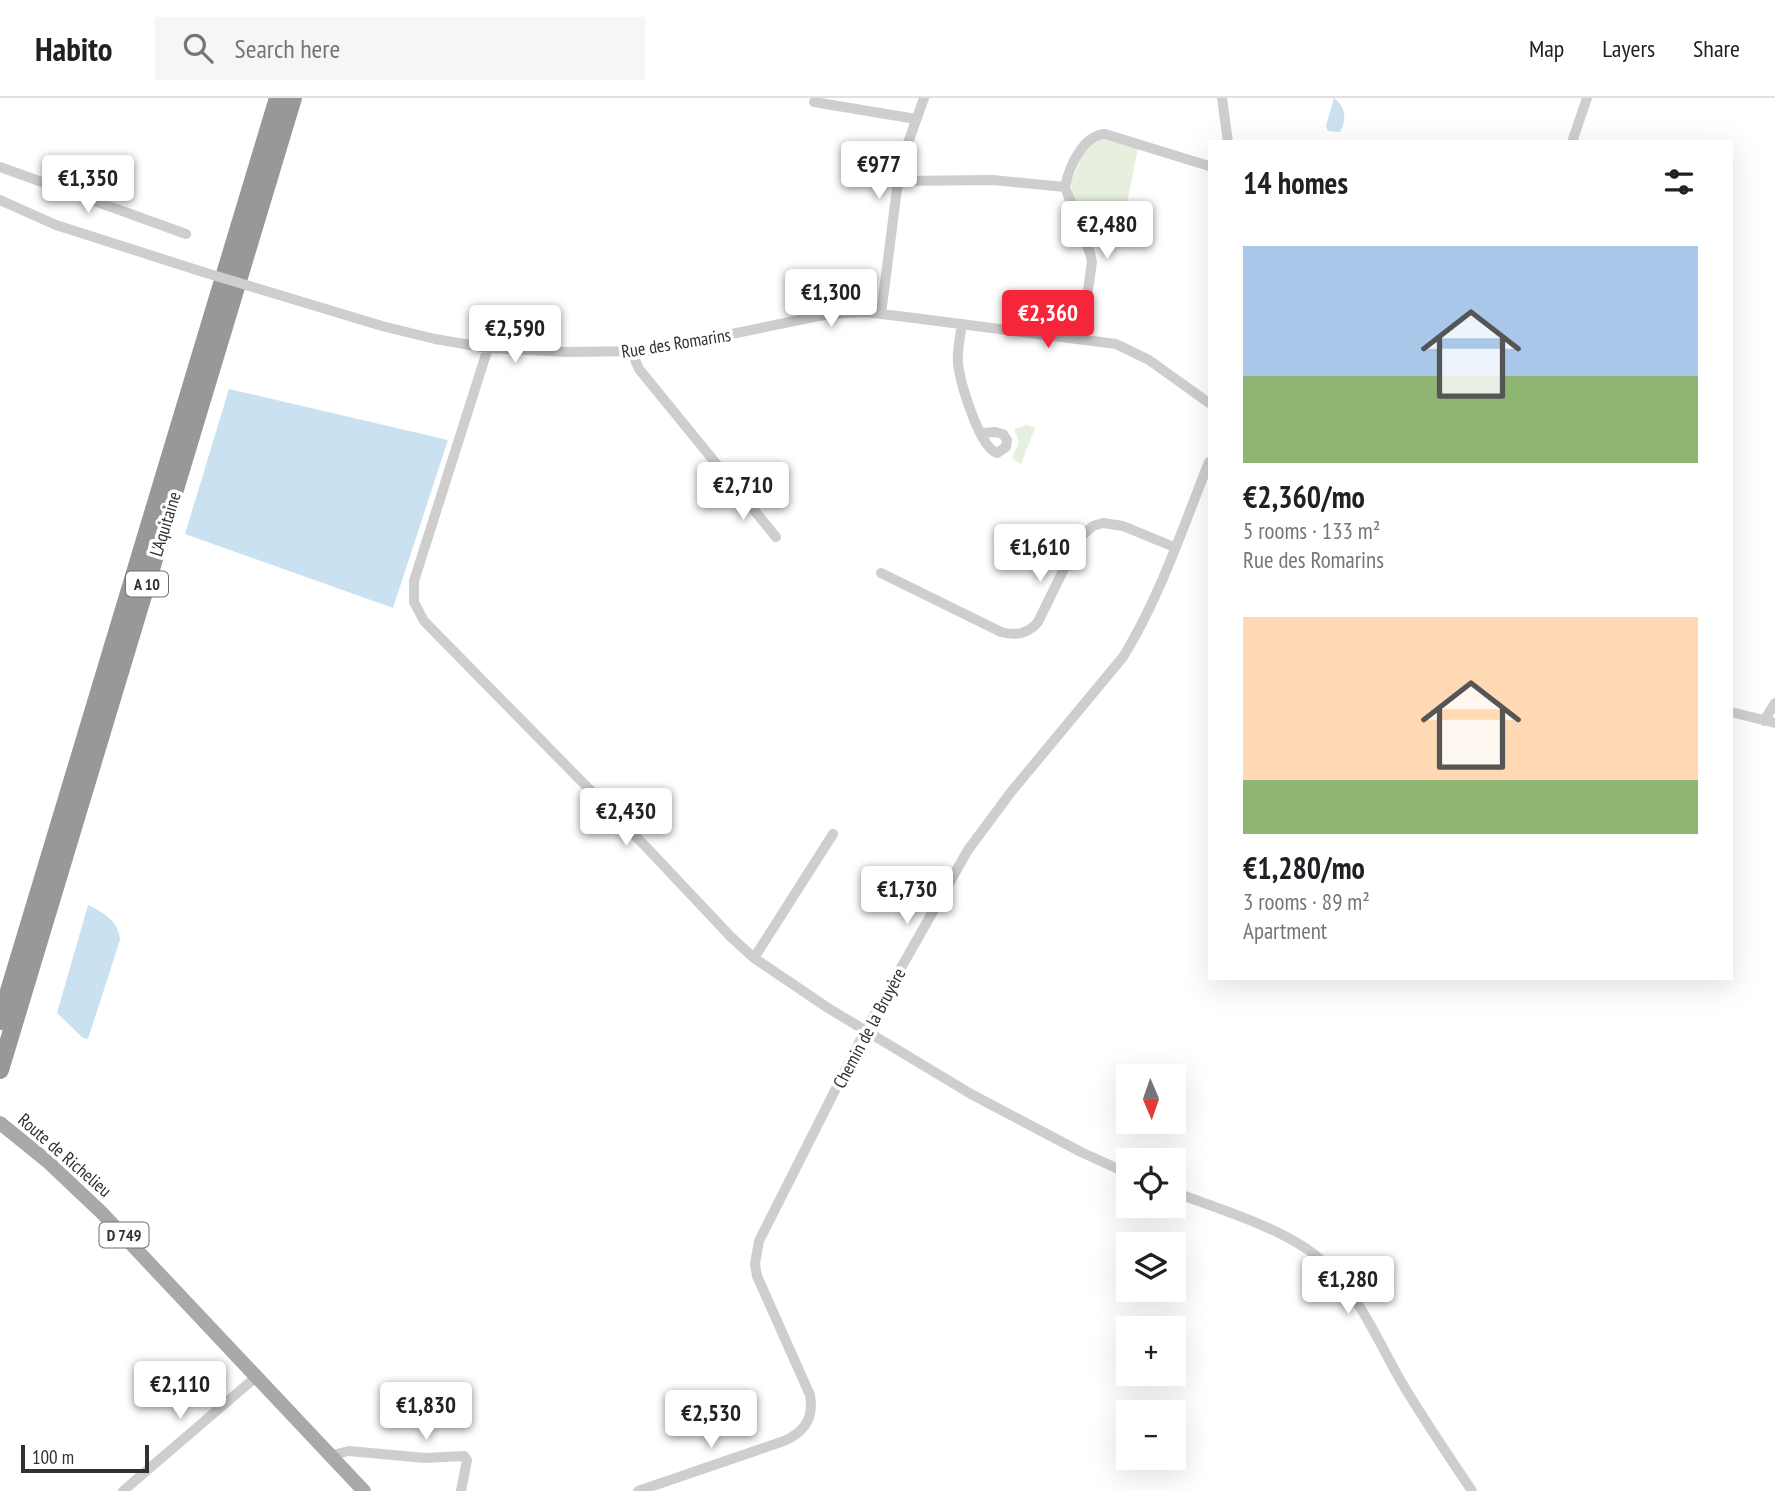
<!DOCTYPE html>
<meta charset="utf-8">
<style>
body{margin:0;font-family:"PT Sans Narrow",sans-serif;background:#f6f6f6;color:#202124;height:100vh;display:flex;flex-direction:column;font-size:26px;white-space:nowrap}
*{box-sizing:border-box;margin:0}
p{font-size:23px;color:#757577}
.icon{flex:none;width:38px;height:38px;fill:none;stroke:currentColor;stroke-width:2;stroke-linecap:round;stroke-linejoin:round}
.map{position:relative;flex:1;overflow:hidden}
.drawer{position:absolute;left:1208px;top:42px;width:525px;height:840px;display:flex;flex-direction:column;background:#fff;border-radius:0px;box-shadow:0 7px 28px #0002}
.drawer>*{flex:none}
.needle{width:46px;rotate:178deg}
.tools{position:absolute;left:1116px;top:966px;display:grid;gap:14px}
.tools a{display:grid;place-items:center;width:70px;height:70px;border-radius:0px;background:#fff;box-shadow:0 7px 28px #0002;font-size:35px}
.scale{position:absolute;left:21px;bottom:18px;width:128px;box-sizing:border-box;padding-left:7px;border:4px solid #313131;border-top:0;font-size:19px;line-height:24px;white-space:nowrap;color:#313131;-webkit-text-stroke:5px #fff;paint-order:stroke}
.price{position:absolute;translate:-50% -60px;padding:0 16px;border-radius:7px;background:#fff;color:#222;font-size:23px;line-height:46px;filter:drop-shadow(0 2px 4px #0008)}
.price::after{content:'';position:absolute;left:50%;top:42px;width:21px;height:16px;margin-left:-10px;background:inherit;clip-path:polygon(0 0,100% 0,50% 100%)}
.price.selected{background:#f52639;color:#fff}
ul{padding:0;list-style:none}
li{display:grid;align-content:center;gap:14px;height:371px;padding:0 35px}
li span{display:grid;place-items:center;height:217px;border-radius:0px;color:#555}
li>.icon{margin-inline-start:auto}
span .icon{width:126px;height:126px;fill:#fffc;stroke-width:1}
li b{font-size:30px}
h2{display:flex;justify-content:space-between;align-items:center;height:84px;padding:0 35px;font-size:30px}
header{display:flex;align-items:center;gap:42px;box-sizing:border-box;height:98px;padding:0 35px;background:#fff;border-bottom:2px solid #e0e0e0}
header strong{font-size:33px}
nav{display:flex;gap:38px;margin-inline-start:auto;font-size:24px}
.search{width:490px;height:63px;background:#f6f6f6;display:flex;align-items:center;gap:18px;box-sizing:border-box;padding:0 24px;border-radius:0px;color:#757577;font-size:26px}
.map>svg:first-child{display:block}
.green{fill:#e7efde}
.water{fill:#c9e1f0}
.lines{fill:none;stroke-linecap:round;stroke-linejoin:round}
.street{stroke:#cecece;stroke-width:10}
.primary{stroke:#a9a9a9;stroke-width:14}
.highway{stroke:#989898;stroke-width:18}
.street-bridge{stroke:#cecece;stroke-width:10}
.labels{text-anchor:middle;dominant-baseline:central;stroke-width:7;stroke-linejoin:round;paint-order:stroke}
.shield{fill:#fff;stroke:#6f6f6f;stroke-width:2}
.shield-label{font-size:16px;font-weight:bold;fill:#313131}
.street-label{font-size:18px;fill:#313131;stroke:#fff}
</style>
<header>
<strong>Habito</strong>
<div class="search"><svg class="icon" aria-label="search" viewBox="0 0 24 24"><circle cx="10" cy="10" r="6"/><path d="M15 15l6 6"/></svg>Search here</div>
<nav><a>Map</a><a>Layers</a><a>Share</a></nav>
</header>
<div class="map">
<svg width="1775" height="1393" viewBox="0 0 1775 1393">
<rect width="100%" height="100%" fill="#fff"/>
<path class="green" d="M1103,39L1138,50L1124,121L1084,125L1072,95L1071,84L1087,48Z
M1027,327L1035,330L1021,366L1012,360L1019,344L1014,331Z"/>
<path class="water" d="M1334,0C1346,9 1347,21 1340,34L1328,33L1326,28Z
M229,291L448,342L393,510L185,436Z
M88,807C104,815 119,823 120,842L88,941L83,940L57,915Z"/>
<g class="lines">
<path class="street" d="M1222,0L1228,44
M814,4L916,21
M1572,44L1587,0
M0,69L186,136
M898,83L993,82L1065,89C1069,69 1083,37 1105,36L1209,68
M1065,89L1090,155L1092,164L1081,240
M0,102L56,127L203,174
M256,190L382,228L435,241L488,250L566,254L648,253L829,216L865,214L914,220L1116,246L1149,262L1209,305
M881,216L898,83L903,59L924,0
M962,226C960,239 957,252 958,265C960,284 979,349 997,355L1006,349L1007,342L1003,336L995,334L982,335
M488,250L414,483V504L424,523L648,751L731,839L754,860L828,910L971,996L1081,1054L1129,1076
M632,255L639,271L776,439
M881,475L1001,534C1016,538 1028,536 1038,524L1079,440L1093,428L1103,425L1123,428L1174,449
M1731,614L1775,625
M1764,623L1775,605
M754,860L833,736
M1174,1094C1219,1111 1267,1125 1307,1151C1355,1184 1374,1237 1402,1285C1424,1322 1448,1357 1472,1393
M332,1357L349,1353L425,1360L464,1358L467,1362L461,1393
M123,1393L257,1278
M638,1393L784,1343C805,1334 814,1320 810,1297L757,1178L755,1166L759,1143L865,933L968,752L1011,694L1123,559C1160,499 1183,429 1209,364"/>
<path class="primary" d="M0,1025L47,1063L101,1114L364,1393"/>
<path class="highway" d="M0,923L278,0
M0,972L293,0"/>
<path class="street-bridge" d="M203,174L256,190"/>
</g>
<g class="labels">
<g class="shield">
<rect x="126" y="473.5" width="42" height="25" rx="5"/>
<rect x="99.5" y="1124.5" width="49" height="25" rx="5"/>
</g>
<g class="shield-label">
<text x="147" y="486">A 10</text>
<text x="124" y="1137">D 749</text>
</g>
<g class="street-label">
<text transform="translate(676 245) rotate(-9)">Rue des Romarins</text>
<text transform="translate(165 426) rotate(-73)">L'Aquitaine</text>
<text transform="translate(869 930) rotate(-62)">Chemin de la Bruyère</text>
<text transform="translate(65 1057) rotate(41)">Route de Richelieu</text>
</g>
</g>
</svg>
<div class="tools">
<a><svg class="needle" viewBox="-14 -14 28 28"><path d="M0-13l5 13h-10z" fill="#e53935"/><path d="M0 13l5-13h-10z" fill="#757577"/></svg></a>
<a><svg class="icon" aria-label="locate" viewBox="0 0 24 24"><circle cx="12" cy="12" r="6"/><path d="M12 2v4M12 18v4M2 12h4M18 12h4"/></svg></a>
<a><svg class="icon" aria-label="layers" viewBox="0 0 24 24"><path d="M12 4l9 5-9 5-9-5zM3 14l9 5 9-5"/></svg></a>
<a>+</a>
<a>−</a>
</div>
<div class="scale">100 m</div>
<b class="price" style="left:879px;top:103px">€977</b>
<b class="price" style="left:88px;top:117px">€1,350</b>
<b class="price" style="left:1107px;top:163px">€2,480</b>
<b class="price" style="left:831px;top:231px">€1,300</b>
<b class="price selected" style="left:1048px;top:252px">€2,360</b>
<b class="price" style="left:515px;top:267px">€2,590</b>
<b class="price" style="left:743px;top:424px">€2,710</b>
<b class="price" style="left:1040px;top:486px">€1,610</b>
<b class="price" style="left:626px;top:750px">€2,430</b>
<b class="price" style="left:907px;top:828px">€1,730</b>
<b class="price" style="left:1348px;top:1218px">€1,280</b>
<b class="price" style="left:180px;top:1323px">€2,110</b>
<b class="price" style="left:426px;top:1344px">€1,830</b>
<b class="price" style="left:711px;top:1352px">€2,530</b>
<section class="drawer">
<h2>14 homes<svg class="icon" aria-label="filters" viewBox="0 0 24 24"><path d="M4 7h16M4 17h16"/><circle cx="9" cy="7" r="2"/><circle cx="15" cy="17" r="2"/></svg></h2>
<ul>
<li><span style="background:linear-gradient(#a9c7e8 60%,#8fb573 0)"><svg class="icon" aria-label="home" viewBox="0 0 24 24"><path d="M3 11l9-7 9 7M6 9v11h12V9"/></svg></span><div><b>€2,360/mo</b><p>5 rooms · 133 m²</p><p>Rue des Romarins</p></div></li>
<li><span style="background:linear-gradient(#ffd9b3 75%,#8fb573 0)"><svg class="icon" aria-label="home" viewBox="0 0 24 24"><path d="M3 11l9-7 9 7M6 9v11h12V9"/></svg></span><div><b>€1,280/mo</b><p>3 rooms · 89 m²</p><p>Apartment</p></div></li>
</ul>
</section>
</div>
